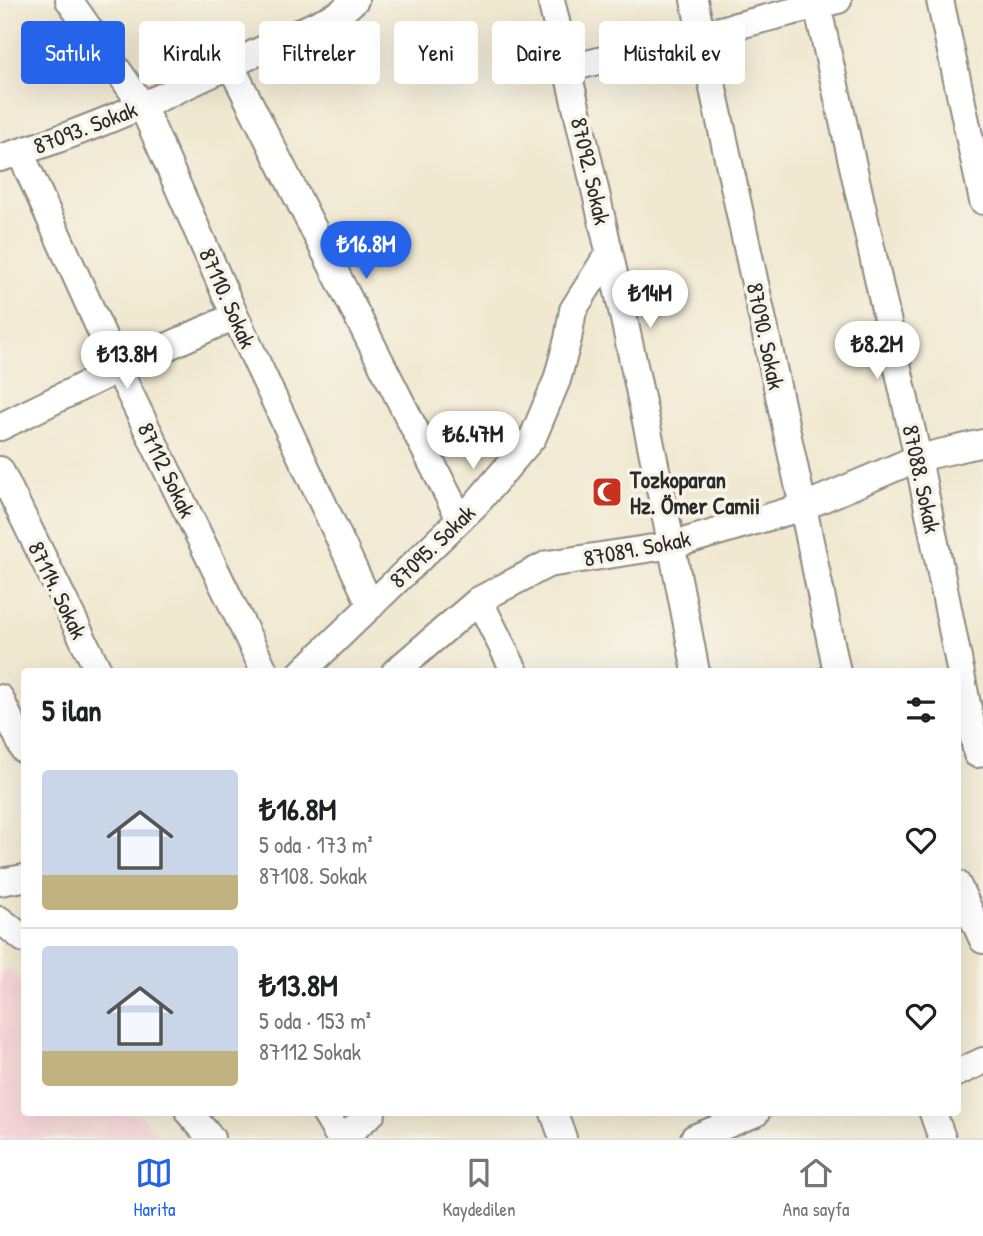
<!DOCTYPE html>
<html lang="tr">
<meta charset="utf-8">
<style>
body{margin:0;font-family:"Patrick Hand",sans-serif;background:#f6f6f6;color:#202124;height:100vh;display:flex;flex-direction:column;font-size:26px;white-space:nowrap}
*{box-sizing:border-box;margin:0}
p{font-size:23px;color:#757577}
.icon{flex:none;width:38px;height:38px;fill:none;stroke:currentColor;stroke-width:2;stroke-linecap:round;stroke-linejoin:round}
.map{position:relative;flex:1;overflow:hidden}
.drawer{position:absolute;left:21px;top:668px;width:940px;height:448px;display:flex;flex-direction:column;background:#fff;border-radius:7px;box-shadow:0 7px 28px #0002}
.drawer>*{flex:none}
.banner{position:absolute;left:21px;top:21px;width:942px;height:63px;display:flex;gap:14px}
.price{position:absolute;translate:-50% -60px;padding:0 16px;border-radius:24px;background:#fff;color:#222;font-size:23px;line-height:46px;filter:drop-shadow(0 2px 4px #0008)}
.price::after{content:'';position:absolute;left:50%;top:42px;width:21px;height:16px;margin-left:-10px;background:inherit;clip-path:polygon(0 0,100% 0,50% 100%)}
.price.current{background:#2563eb;color:#fff}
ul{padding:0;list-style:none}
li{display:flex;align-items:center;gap:21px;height:175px;padding:0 21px}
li+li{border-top:2px solid #e0e0e0}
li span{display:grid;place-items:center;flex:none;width:196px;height:140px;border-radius:7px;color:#555}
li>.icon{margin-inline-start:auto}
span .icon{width:84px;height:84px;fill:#fffc;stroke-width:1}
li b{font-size:30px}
h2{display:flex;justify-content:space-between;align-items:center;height:84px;padding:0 21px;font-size:30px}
.pill{padding:0 24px;border-radius:7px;background:#fff;box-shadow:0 7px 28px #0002;font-size:24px;line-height:63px}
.pill.current{background:#2563eb;color:#fff}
.menu{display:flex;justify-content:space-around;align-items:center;height:98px;border-top:2px solid #e0e0e0;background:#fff;font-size:19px;color:#757577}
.menu a{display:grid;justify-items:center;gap:4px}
.menu .current{color:#2563eb}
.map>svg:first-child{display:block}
.built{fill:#f7cfd4}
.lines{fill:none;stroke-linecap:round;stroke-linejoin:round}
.minor-casing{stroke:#8e8a7e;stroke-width:30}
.minor{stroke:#fff;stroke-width:26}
.labels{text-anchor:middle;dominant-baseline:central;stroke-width:7;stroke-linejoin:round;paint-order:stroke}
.street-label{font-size:23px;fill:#2b2b2b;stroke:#f7f3e8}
.poi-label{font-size:23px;font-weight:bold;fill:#2b2b2b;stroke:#f7f3e8;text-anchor:start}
</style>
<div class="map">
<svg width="983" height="1138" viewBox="0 0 983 1138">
<rect width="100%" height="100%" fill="#f7f3e8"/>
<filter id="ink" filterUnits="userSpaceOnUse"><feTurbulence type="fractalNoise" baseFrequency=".0143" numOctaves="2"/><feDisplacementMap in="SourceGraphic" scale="14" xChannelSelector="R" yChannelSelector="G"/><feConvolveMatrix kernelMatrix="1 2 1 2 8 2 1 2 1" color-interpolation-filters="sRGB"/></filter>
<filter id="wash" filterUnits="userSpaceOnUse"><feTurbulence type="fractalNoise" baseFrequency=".00686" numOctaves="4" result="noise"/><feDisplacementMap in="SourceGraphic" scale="28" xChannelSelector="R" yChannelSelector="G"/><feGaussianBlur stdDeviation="1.57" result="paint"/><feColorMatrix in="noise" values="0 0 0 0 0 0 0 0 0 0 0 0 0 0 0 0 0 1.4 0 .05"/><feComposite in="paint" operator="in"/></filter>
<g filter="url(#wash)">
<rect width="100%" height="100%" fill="#f0e8d0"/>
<path class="built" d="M9,968L24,985V1113H139L161,1138H0V974Z"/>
</g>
<g filter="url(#ink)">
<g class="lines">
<g class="minor-casing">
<path id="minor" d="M69,0L142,105L235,316L371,606
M551,0C604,223 654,447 696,672
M694,0L803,507L837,672
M816,0L918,458L977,754
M940,0L983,201
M230,64L460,519
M567,69L838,0
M20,152L118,369L265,672
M0,158C118,124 228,64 339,14L355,0
M0,427L118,369L235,316
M0,470L99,672
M479,600L515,672
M302,672L476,504L533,437L557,380L568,339L573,310L609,253
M395,672L479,600L548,564L673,545L803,507L918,458L983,443
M0,698L24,750
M0,882L24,878
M957,884L983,940
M0,920L24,939
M957,1073L983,1061
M189,1113L211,1138
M325,1113L340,1138
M554,1113L563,1138
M933,1113L942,1138
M343,1138L372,1113
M694,1138L756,1113"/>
</g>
<use href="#minor" class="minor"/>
</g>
</g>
<defs>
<g id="mosque-square" transform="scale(1.575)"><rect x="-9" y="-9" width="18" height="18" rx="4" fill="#c8321e" stroke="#f7f3e8"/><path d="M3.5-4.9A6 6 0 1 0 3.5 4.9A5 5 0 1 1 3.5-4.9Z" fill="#fff"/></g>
</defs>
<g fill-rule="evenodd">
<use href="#mosque-square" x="607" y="492"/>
</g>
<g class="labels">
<g class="street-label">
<text transform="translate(85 127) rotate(-21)">87093. Sokak</text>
<text transform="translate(591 171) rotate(77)">87092. Sokak</text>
<text transform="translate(228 298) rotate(66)">87110. Sokak</text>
<text transform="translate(766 336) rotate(78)">87090. Sokak</text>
<text transform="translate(167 470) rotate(64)">87112 Sokak</text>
<text transform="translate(922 479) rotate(78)">87088. Sokak</text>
<text transform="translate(432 546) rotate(-44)">87095. Sokak</text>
<text transform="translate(637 548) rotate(-11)">87089. Sokak</text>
<text transform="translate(58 590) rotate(64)">87114. Sokak</text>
</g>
<g class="poi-label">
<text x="630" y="479">Tozkoparan<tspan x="630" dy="26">Hz. Ömer Camii</tspan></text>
</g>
</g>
</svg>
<b class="price current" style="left:366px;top:281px">₺16.8M</b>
<b class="price" style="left:650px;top:330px">₺14M</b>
<b class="price" style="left:877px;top:381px">₺8.2M</b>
<b class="price" style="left:127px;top:391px">₺13.8M</b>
<b class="price" style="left:473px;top:471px">₺6.47M</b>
<div class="banner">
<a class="pill current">Satılık</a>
<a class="pill">Kiralık</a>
<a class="pill">Filtreler</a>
<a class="pill">Yeni</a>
<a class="pill">Daire</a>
<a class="pill">Müstakil ev</a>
</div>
<section class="drawer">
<h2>5 ilan<svg class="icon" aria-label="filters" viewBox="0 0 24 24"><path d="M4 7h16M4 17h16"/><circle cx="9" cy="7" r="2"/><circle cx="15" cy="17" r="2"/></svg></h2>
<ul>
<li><span style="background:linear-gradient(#c9d6e8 75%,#c2b280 0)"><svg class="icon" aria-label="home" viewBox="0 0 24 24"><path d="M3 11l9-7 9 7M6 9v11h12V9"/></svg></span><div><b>₺16.8M</b><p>5 oda · 173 m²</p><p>87108. Sokak</p></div><svg class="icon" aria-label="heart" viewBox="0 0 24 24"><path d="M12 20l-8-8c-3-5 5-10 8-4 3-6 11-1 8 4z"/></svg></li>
<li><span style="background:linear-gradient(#c9d6e8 75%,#c2b280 0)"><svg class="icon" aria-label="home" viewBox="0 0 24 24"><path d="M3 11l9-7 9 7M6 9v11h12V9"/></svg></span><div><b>₺13.8M</b><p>5 oda · 153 m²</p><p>87112 Sokak</p></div><svg class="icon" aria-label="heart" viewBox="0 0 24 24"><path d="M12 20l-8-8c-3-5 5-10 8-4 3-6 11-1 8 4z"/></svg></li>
</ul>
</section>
</div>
<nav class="menu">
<a class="current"><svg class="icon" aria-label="map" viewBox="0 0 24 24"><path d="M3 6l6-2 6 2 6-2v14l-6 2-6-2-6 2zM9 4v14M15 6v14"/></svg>Harita</a>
<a><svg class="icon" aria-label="saved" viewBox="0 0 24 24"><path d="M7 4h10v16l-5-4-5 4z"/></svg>Kaydedilen</a>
<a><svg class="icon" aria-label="home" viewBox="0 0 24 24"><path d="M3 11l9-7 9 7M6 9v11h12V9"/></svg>Ana sayfa</a>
</nav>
